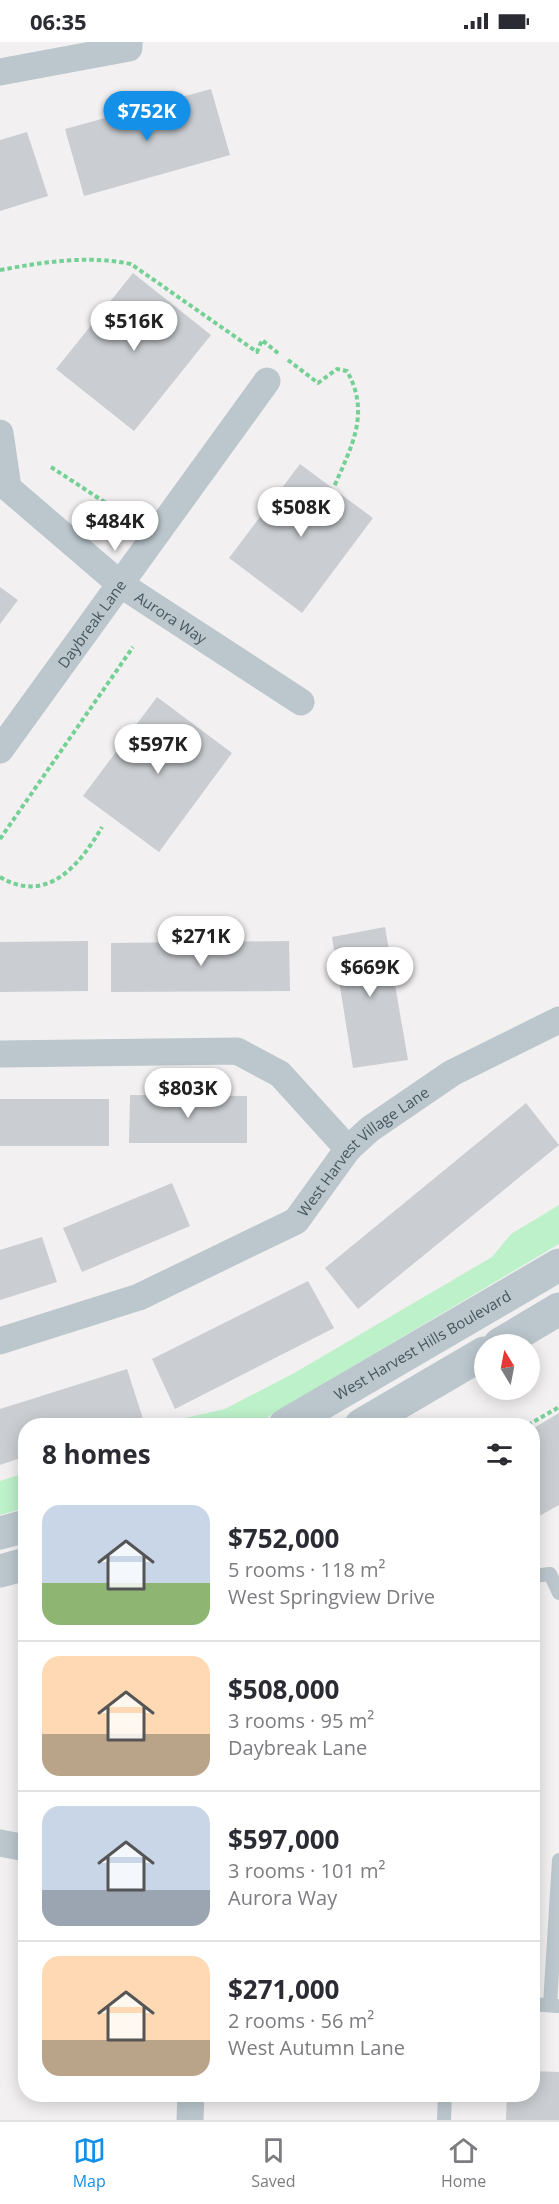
<!DOCTYPE html>
<meta charset="utf-8">
<style>
body{margin:0;font-family:"Open Sans",sans-serif;background:#f2f2f3;color:#2b2b33;height:100vh;display:flex;flex-direction:column;font-size:22px;white-space:nowrap}
*{box-sizing:border-box;margin:0}
p{font-size:20px;color:#7c7c81}
.icon{flex:none;width:33px;height:33px;fill:none;stroke:currentColor;stroke-width:2;stroke-linecap:round;stroke-linejoin:round}
.map{position:relative;flex:1;overflow:hidden}
.details{position:absolute;left:18px;top:1376px;width:522px;height:684px;display:flex;flex-direction:column;background:#fff;border-radius:24px;box-shadow:0 3px 15px #0003}
.details>*{flex:none}
.needle{width:39px;rotate:350deg}
.fabs{position:absolute;left:474px;top:1292px;display:grid;gap:12px}
.fabs a{display:grid;place-items:center;width:66px;height:66px;border-radius:50%;background:#fff;box-shadow:0 3px 15px #0003;font-size:30px}
.price{position:absolute;translate:-50% -51px;padding:0 14px;border-radius:21px;background:#fff;color:#222;font-size:20px;line-height:39px;filter:drop-shadow(0 2px 3px #0008)}
.price::after{content:'';position:absolute;left:50%;top:36px;width:18px;height:14px;margin-left:-9px;background:inherit;clip-path:polygon(0 0,100% 0,50% 100%)}
.price.on{background:#1490e8;color:#fff}
ul{padding:0;list-style:none}
li{display:flex;align-items:center;gap:18px;height:150px;padding:0 24px}
li+li{border-top:2px solid #e1e1e2}
li span{display:grid;place-items:center;flex:none;width:168px;height:120px;border-radius:18px;color:#555}
li>.icon{margin-inline-start:auto}
span .icon{width:72px;height:72px;fill:#fffc;stroke-width:1}
li b{font-size:26px}
h2{display:flex;justify-content:space-between;align-items:center;height:72px;padding:0 24px;font-size:26px}
.status{display:flex;justify-content:space-between;align-items:center;height:42px;padding:0 30px;background:#fff;direction:ltr}
.status svg{height:16px;fill:currentColor}
.dock{display:flex;justify-content:space-around;align-items:center;height:84px;border-top:2px solid #e1e1e2;background:#fff;font-size:16px;color:#7c7c81}
.dock a{display:grid;justify-items:center;gap:3px}
.dock .on{color:#1490e8}
.map>svg:first-child{display:block}
.green{fill:#bdf1ca}
.building{fill:#caced2}
.lines{fill:none;stroke-linecap:round;stroke-linejoin:round}
.path{stroke:#74d095;stroke-width:4;stroke-dasharray:4.5 3;stroke-linecap:butt}
.service{stroke:#bbc7cd;stroke-width:14}
.minor{stroke:#bbc7cd;stroke-width:27}
.tertiary{stroke:#bbc7cd;stroke-width:33}
.labels{text-anchor:middle;dominant-baseline:central;stroke-width:4.5;stroke-linejoin:round;paint-order:stroke}
.street-label{font-size:15px;fill:#47565e;stroke:#fff}
</style>
<div class="status"><b>06:35</b><svg viewBox="0 0 49 12"><path d="M0 12V9h3v3zM5 12V6h3v6zM10 12V3h3v9zM15 12V0h3v12zM26 1h20v11H26zM47 4h2v5h-2z"/></svg></div>
<div class="map">
<svg width="559" height="2078" viewBox="0 0 559 2078">
<rect width="100%" height="100%" fill="#f2f0f0"/>
<path class="green" d="M559,1163V1202L261,1379L251,1383H164L172,1379L225,1367L296,1330L492,1215L511,1192Z
M25,1431V1466L0,1473V1439Z"/>
<path class="building" d="M211,47L230,113L84,154L65,87Z
M27,90L48,154L0,169V98Z
M133,231L211,293L134,389L56,327Z
M300,422L373,476L302,571L229,516Z
M0,545L18,558L0,582Z
M157,655L232,711L159,810L83,754Z
M385,885L408,1018L353,1026L332,895Z
M88,899V949L0,950V900Z
M289,899L290,949L111,950V901Z
M130,1053L247,1054V1101H129Z
M0,1057H109V1104H0Z
M526,1061L559,1103L358,1267L325,1226Z
M172,1141L190,1184L82,1230L63,1186Z
M42,1195L57,1240L0,1258V1208Z
M308,1239L334,1286L175,1367L152,1317Z
M127,1327L143,1377L123,1383H26V1414L0,1423V1367Z
M559,1371V1463L532,1478V1387Z
M532,2029L559,2030V2078H506L507,2052H532Z"/>
<g class="lines">
<path class="path" d="M0,228C44,220 87,213 131,222L257,310L262,298L279,312
M288,318L318,341L337,327L347,329C371,372 351,405 334,445
M51,425L106,461L131,481
M0,797L133,605
M0,835C47,863 80,823 102,785
M528,1383L559,1365"/>
<path class="service" d="M532,1534L550,1532L559,1551
M532,1962L557,1964
M550,1963L559,1818
M444,2078L445,2052"/>
<g class="minor">
<path d="M0,30L129,6V0"/>
<path id="s1" d="M0,391L8,446L120,542L301,660"/>
<path id="s2" d="M0,708L267,339"/>
<path d="M0,1012L237,1009L280,1032L348,1107"/>
<path id="s3" d="M0,1299L139,1255L296,1179L348,1107L370,1087L452,1031L559,978"/>
<path d="M0,1801L26,1806"/>
<path d="M190,2078L191,2052"/>
</g>
<g class="tertiary">
<path d="M500,1302L559,1267"/>
<path id="s4" d="M285,1383L559,1223"/>
<path d="M361,1383L484,1311"/>
<path d="M0,1491L26,1484"/>
<path d="M0,1529L26,1522"/>
</g>
</g>
<g class="labels">
<g class="street-label">
<text stroke="none"><textPath href="#s1" startOffset="264">Aurora Way</textPath></text>
<text stroke="none"><textPath href="#s2" startOffset="156">Daybreak Lane</textPath></text>
<text stroke="none"><textPath href="#s3" startOffset="418">West Harvest Village Lane</textPath></text>
<text stroke="none"><textPath href="#s4" startOffset="159">West Harvest Hills Boulevard</textPath></text>
</g>
</g>
</svg>
<div class="fabs">
<a><svg class="needle" viewBox="-14 -14 28 28"><path d="M0-13l5 13h-10z" fill="#e53935"/><path d="M0 13l5-13h-10z" fill="#7c7c81"/></svg></a>
</div>
<b class="price on" style="left:147px;top:100px">$752K</b>
<b class="price" style="left:134px;top:310px">$516K</b>
<b class="price" style="left:301px;top:496px">$508K</b>
<b class="price" style="left:115px;top:510px">$484K</b>
<b class="price" style="left:158px;top:733px">$597K</b>
<b class="price" style="left:201px;top:925px">$271K</b>
<b class="price" style="left:370px;top:956px">$669K</b>
<b class="price" style="left:188px;top:1077px">$803K</b>
<section class="details">
<h2>8 homes<svg class="icon" aria-label="filters" viewBox="0 0 24 24"><path d="M4 7h16M4 17h16"/><circle cx="9" cy="7" r="2"/><circle cx="15" cy="17" r="2"/></svg></h2>
<ul>
<li><span style="background:linear-gradient(#c9d6e8 65%,#8fb573 0)"><svg class="icon" aria-label="home" viewBox="0 0 24 24"><path d="M3 11l9-7 9 7M6 9v11h12V9"/></svg></span><div><b>$752,000</b><p>5 rooms · 118 m²</p><p>West Springview Drive</p></div></li>
<li><span style="background:linear-gradient(#ffd9b3 65%,#b9a48a 0)"><svg class="icon" aria-label="home" viewBox="0 0 24 24"><path d="M3 11l9-7 9 7M6 9v11h12V9"/></svg></span><div><b>$508,000</b><p>3 rooms · 95 m²</p><p>Daybreak Lane</p></div></li>
<li><span style="background:linear-gradient(#c9d6e8 70%,#9aa5b1 0)"><svg class="icon" aria-label="home" viewBox="0 0 24 24"><path d="M3 11l9-7 9 7M6 9v11h12V9"/></svg></span><div><b>$597,000</b><p>3 rooms · 101 m²</p><p>Aurora Way</p></div></li>
<li><span style="background:linear-gradient(#ffd9b3 70%,#b9a48a 0)"><svg class="icon" aria-label="home" viewBox="0 0 24 24"><path d="M3 11l9-7 9 7M6 9v11h12V9"/></svg></span><div><b>$271,000</b><p>2 rooms · 56 m²</p><p>West Autumn Lane</p></div></li>
</ul>
</section>
</div>
<nav class="dock">
<a class="on"><svg class="icon" aria-label="map" viewBox="0 0 24 24"><path d="M3 6l6-2 6 2 6-2v14l-6 2-6-2-6 2zM9 4v14M15 6v14"/></svg>Map</a>
<a><svg class="icon" aria-label="saved" viewBox="0 0 24 24"><path d="M7 4h10v16l-5-4-5 4z"/></svg>Saved</a>
<a><svg class="icon" aria-label="home" viewBox="0 0 24 24"><path d="M3 11l9-7 9 7M6 9v11h12V9"/></svg>Home</a>
</nav>
